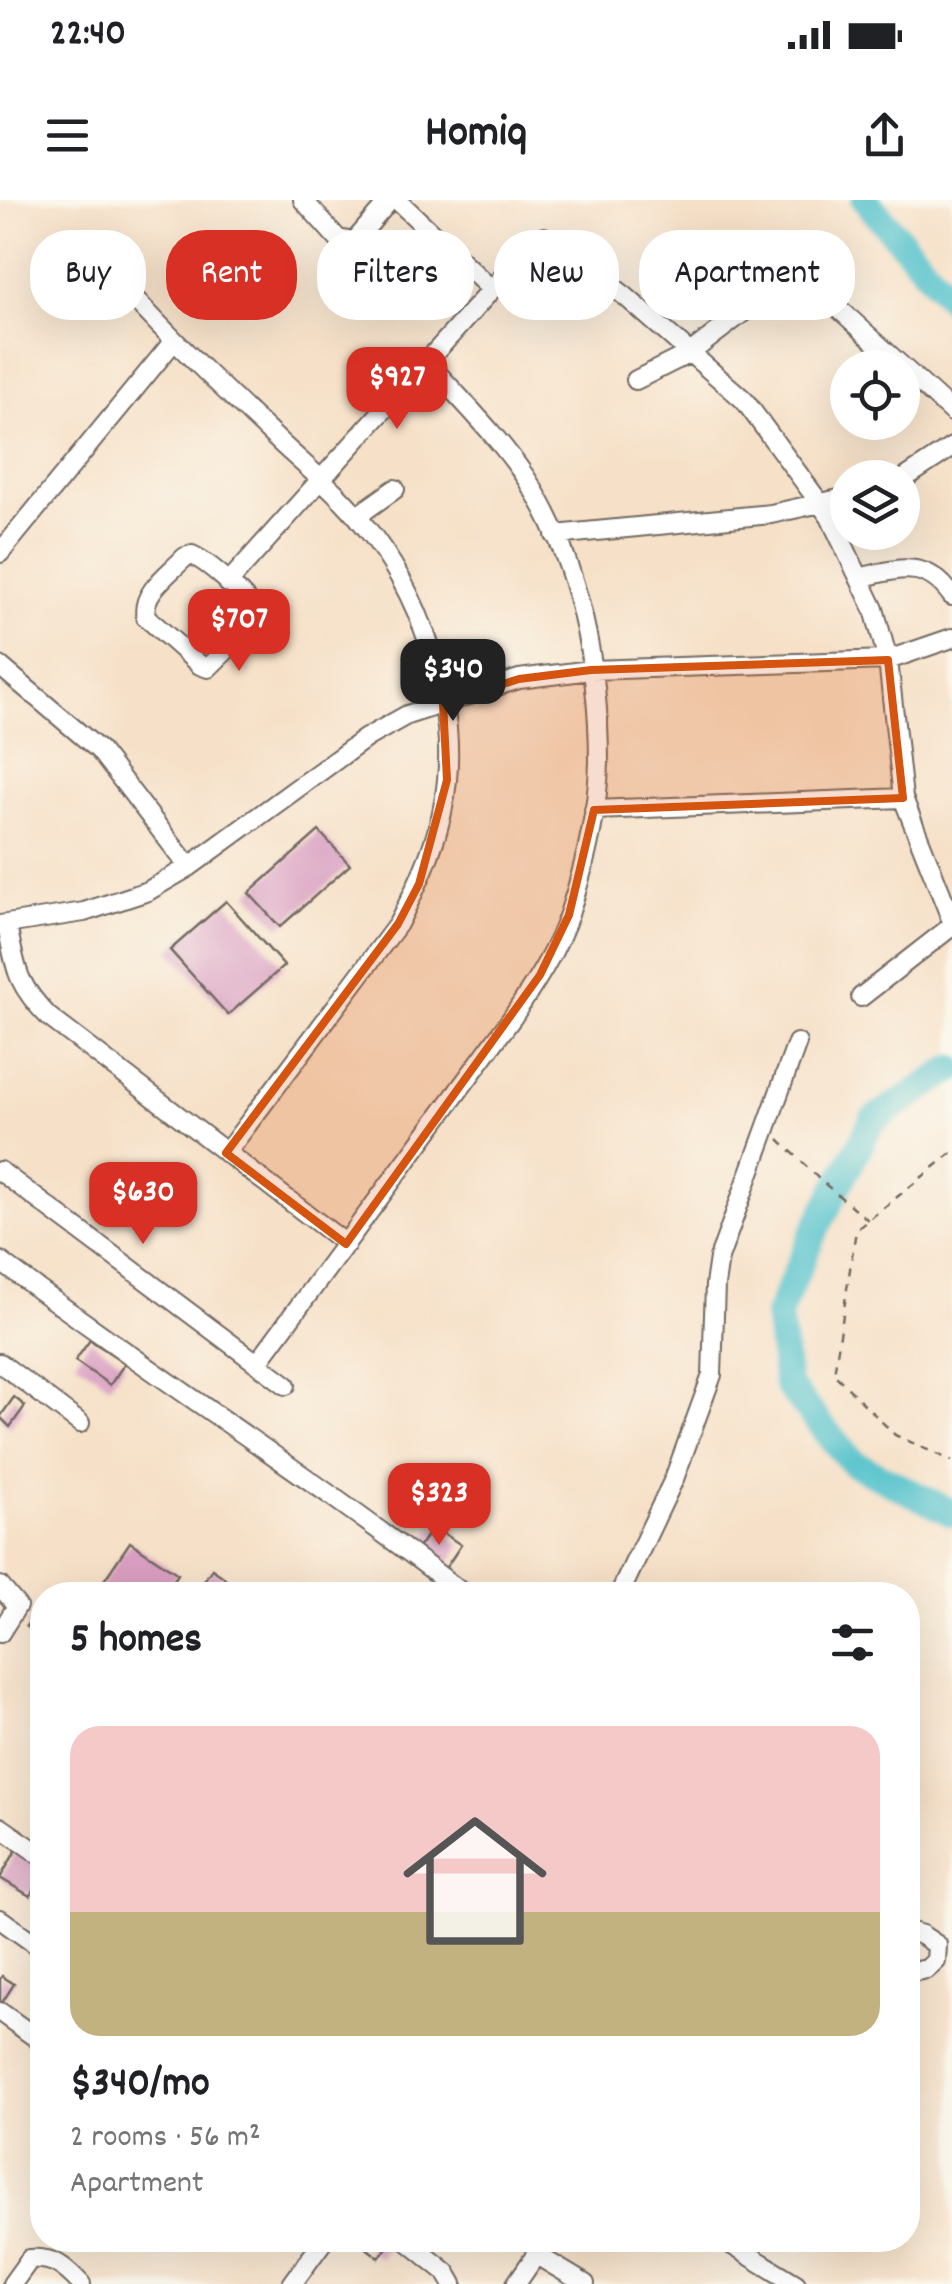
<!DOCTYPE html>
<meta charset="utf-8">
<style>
body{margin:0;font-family:Dekko,sans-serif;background:#f6f6f6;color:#202124;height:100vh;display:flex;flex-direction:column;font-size:38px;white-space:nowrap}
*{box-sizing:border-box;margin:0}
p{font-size:32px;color:#757577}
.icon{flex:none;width:55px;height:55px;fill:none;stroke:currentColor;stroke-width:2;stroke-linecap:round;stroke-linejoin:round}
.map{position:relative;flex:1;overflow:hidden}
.drawer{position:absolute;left:30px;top:1382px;width:890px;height:670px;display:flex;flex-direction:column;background:#fff;border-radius:40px;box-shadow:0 10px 40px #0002}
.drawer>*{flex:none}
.banner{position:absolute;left:30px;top:30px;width:892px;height:90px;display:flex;gap:20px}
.tools{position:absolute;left:830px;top:150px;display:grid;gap:20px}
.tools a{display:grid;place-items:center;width:90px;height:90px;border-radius:50%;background:#fff;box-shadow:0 10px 40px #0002;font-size:50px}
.price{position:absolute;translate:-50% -85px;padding:0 22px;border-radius:20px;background:#d93025;color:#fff;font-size:32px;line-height:65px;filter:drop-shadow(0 2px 5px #0008)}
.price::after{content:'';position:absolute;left:50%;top:60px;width:30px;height:22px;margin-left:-15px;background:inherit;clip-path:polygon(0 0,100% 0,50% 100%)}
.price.current{background:#222;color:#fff}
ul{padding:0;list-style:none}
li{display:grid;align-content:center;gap:20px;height:530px;padding:0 40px}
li+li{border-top:2px solid #e0e0e0}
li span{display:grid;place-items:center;height:310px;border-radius:30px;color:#555}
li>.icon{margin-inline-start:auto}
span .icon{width:180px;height:180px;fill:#fffc;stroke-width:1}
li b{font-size:42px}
h2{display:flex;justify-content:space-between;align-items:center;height:120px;padding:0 40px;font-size:42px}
.tag{padding:0 35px;border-radius:40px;background:#fff;box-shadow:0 10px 40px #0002;font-size:35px;line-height:90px}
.tag.current{background:#d93025;color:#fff}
.status{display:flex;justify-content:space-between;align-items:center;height:70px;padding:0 50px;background:#fff;direction:ltr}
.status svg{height:28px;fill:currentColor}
header{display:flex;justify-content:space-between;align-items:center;height:130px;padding:0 40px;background:#fff;font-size:45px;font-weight:700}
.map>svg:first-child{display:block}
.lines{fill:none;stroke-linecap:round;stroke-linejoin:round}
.river{stroke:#55c2cc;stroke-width:28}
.building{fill:#d99ec1}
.minor-casing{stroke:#726a62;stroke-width:22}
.path{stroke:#726a62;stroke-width:2.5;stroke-dasharray:8 8;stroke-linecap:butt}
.minor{stroke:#fff;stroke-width:18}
.marked{fill:#d5540f;fill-opacity:0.2;stroke:#d5540f;stroke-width:8;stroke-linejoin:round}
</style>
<div class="status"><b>22:40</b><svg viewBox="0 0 49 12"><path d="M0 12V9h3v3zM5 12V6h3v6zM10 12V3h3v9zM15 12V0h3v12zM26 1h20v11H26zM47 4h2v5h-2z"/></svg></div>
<header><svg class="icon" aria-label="menu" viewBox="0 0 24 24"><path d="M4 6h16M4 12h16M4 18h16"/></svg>Homiq<svg class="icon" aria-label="share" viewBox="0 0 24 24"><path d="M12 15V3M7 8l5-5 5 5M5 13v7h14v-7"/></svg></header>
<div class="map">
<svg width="952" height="2084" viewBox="0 0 952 2084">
<rect width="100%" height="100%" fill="#fbf7ec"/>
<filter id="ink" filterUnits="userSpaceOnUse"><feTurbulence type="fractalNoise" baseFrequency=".01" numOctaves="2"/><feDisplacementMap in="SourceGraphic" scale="20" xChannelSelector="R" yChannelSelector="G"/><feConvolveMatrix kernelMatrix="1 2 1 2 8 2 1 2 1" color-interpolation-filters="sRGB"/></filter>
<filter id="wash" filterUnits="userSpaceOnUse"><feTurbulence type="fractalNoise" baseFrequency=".0048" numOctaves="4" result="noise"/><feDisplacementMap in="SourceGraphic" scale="40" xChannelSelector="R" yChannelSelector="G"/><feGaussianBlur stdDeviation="2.25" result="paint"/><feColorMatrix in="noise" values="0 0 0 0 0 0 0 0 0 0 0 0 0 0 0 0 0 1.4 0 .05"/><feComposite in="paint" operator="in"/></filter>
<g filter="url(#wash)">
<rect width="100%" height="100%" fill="#f6e0c7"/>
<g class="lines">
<path class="river" d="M865,0L952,100
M952,869L873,920L811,1038L778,1115L787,1185L853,1263L952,1313"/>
</g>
<g id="blocks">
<path class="building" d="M319,631L350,665L280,727L249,693Z
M226,701L284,766L228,815L170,750Z
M90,1140L125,1163L110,1185L75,1161Z
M14,1197L25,1206L10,1227L0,1217Z
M433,1326L461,1345L445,1369L417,1350Z
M130,1342L178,1374L164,1395H94Z
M212,1369L225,1378L212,1395H194Z
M37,1411L42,1416V1440L26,1426Z
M18,1647L42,1663V1676L30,1696L0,1678Z
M2,1776L14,1784L0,1806V1779Z
M369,2040H393L379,2058L364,2046Z"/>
</g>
</g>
<g filter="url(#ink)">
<use href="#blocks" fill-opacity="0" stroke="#726a62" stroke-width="2.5"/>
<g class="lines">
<g class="minor-casing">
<path id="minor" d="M303,0L338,39L354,42L390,0
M397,0L491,89
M126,89C175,144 229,194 283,245C310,270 341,295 364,325C419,391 455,493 447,580C443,631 421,679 398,724L226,953
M636,180L690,153L788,78L801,74L952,212
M902,280L952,247
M357,316L395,289
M555,335L771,314L848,297
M0,353L173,142
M192,355C210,363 249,398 257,416L253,424L208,468L200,465L146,417C140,393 170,373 185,357Z
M859,378C897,369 926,358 952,396
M228,383L536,40L544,37L551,40L625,96L744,200L830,317L874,409L888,460L903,598L952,721
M0,466L99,550L189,667
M594,610L903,598
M0,725L84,712L148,691L189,667L366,538L407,515L519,479L591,470L888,460L952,438
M7,725C16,769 16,784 49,817L346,1044
M861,797L952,726
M0,971L286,1185
M0,1061C153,1176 315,1278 465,1395
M258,1162L512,818C534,785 558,749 570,711C585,665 598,611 599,562C599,466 579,359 526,278C498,236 461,200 427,162
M0,1163L80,1223
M0,1386L17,1406L0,1433
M619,1395L674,1279L712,1175L715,1085L719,1058L797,843
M0,1627L42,1656
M0,1719L42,1749
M908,1731L922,1735L937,1745L936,1761L927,1769L912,1772
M0,1812L42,1842
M406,2040L446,2072L453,2084
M724,2040L796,2084
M535,2054L585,2084
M12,2084L30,2059C54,2057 65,2067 81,2084
M292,2084L324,2040
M516,2084L546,2040"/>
</g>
<path class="path" d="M779,939L819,979L868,1020
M952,953L856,1030L834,1174L895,1235L952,1261"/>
<use href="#minor" class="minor"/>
</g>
</g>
<path class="marked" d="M888,460L903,598L594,610L569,715L540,775L346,1044L226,953L398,724L419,684L447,580L443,503L519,479L591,470Z"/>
</svg>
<div class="tools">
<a><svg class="icon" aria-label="locate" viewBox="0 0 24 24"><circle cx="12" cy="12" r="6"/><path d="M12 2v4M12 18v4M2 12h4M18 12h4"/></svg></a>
<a><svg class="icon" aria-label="layers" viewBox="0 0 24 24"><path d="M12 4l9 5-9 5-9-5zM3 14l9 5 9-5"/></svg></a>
</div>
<b class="price" style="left:397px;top:232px">$927</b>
<b class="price" style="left:239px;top:474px">$707</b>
<b class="price current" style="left:453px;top:524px">$340</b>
<b class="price" style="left:143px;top:1047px">$630</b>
<b class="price" style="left:439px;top:1348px">$323</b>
<div class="banner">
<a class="tag">Buy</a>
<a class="tag current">Rent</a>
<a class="tag">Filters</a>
<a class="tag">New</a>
<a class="tag">Apartment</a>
</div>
<section class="drawer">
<h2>5 homes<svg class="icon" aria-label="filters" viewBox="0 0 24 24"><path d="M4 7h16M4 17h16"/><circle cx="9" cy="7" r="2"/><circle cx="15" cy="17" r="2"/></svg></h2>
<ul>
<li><span style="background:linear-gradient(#f6c9c9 60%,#c2b280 0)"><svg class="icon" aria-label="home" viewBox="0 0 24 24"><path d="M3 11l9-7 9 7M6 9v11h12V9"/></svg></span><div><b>$340/mo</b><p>2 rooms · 56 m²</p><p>Apartment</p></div></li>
</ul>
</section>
</div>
